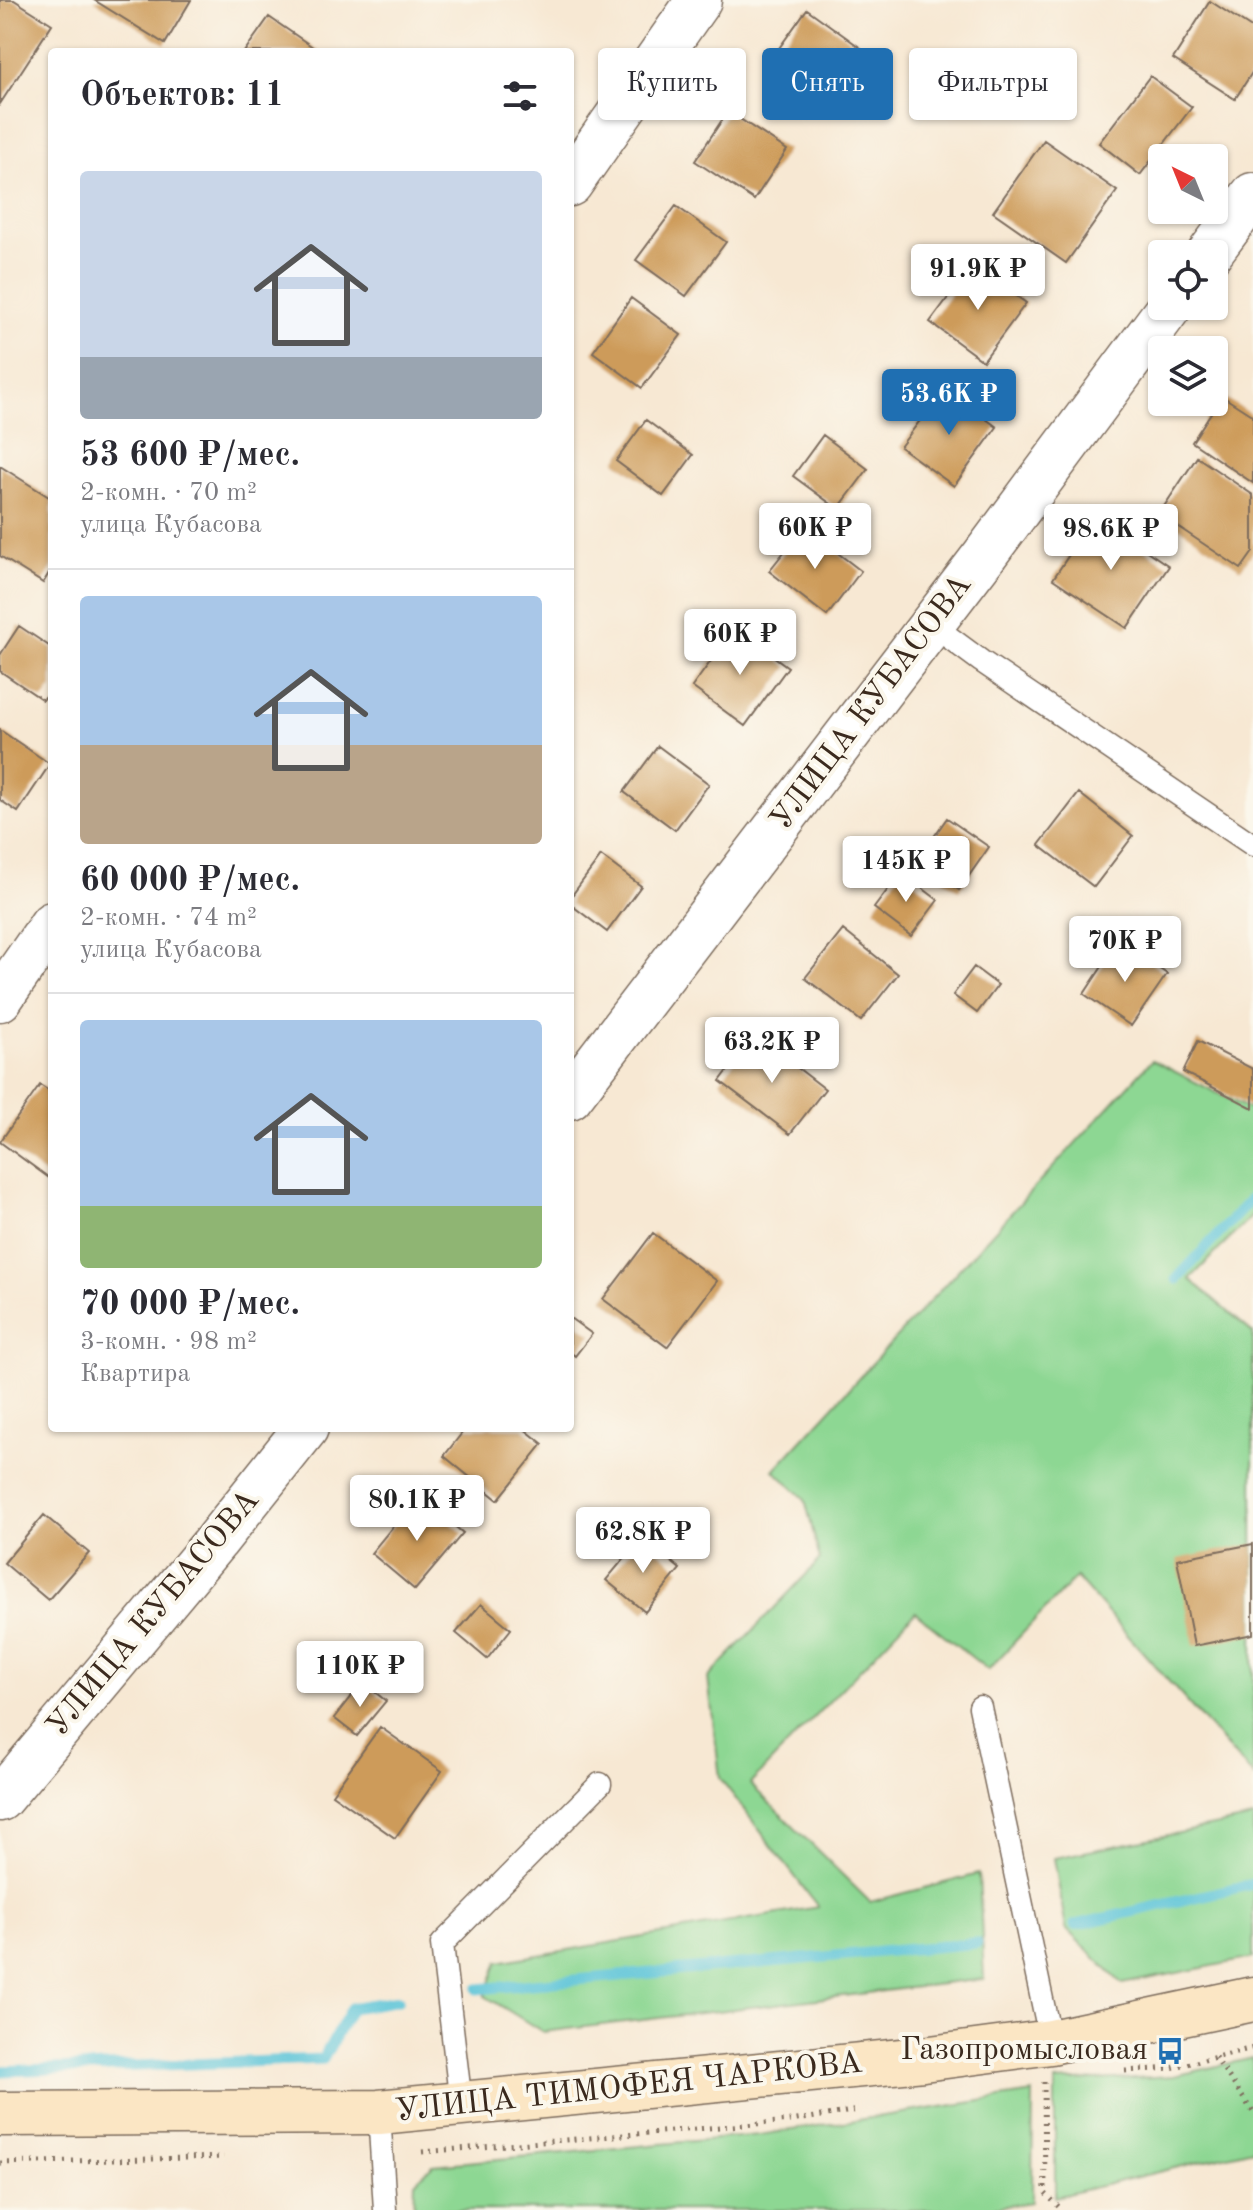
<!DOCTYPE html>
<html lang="ru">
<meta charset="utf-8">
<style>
body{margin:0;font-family:"Old Standard TT",serif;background:#f7f7f7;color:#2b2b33;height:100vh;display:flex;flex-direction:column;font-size:30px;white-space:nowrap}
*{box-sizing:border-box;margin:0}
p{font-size:26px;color:#7c7c81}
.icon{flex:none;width:44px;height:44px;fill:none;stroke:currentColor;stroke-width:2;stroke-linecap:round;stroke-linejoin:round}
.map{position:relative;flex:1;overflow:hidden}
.panel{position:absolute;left:48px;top:48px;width:526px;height:1384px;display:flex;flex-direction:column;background:#fff;border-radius:8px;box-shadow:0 2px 6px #0004}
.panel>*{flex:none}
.banner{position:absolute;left:598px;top:48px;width:534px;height:72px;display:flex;gap:16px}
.needle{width:52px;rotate:317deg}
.buttons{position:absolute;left:1148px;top:144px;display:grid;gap:16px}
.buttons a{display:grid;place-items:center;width:80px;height:80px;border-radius:8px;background:#fff;box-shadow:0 2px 6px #0004;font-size:40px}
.price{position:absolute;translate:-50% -68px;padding:0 18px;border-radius:8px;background:#fff;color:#222;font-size:26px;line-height:52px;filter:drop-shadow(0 2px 4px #0008)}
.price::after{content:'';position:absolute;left:50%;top:48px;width:24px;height:18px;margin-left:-12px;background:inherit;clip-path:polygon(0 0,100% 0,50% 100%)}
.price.selected{background:#1f6fb2;color:#fff}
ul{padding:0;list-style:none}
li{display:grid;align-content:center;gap:16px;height:424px;padding:0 32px}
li+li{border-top:2px solid #e1e1e2}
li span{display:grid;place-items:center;height:248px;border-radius:8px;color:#555}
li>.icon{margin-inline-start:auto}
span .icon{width:144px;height:144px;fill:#fffc;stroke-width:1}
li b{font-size:34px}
h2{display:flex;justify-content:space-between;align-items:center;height:96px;padding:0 32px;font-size:34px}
.tag{padding:0 28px;border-radius:8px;background:#fff;box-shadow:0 2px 6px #0004;font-size:28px;line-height:72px}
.tag.selected{background:#1f6fb2;color:#fff}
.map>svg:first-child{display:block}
.green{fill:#8dd793;stroke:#648058;stroke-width:2}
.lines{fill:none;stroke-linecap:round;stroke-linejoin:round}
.stream{stroke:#5cc4d8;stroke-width:11}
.building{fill:#cd9b5a}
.lane-casing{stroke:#7d6c5d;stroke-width:25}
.street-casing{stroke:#7d6c5d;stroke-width:47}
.secondary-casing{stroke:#7d6c5d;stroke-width:47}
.path{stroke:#7d6c5d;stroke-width:5;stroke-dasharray:2 6;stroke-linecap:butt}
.lane{stroke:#fff;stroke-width:22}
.street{stroke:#fff;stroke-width:44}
.secondary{stroke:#fbe6c4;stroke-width:44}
.labels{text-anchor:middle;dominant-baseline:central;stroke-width:8;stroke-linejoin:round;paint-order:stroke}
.street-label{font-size:32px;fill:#3b2a1e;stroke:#fbf7ec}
.poi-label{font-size:32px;fill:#3b2a1e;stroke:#fbf7ec;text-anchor:end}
</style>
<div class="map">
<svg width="1253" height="2210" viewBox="0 0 1253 2210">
<rect width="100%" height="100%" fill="#fbf7ec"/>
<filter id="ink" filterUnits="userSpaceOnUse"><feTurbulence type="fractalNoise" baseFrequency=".0125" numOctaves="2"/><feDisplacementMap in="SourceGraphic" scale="16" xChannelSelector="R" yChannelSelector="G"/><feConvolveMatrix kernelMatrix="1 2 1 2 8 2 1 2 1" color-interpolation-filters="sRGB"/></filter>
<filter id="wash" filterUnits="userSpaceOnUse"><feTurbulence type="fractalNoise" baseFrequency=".006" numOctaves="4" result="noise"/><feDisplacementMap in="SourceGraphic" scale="32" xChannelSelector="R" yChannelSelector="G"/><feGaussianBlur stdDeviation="1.8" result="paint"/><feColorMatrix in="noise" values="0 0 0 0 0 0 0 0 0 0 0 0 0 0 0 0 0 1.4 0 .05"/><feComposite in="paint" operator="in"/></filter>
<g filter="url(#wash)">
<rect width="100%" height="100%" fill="#f7e8d3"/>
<path class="green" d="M1152,1060L1253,1111V1215L1190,1279L1253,1333V1776L1076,1577L988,1670L915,1612L750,1784L870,1902L979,1874L984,1979L543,2032L485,1996L498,1962L818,1907L720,1778L708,1678L820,1560L805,1499L774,1470Z
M1253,1818V1958L1122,1984L1066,1929L1054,1858Z
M1253,2058V2149L1055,2197V2082L1174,2076Z
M1033,2093L1032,2202L979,2210H414L415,2182L433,2165L759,2135Z"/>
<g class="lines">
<path class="stream" d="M1177,1279L1253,1197
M1075,1925L1253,1884
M478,1989L977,1943
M0,2071L323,2059L351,2008L398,2000"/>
</g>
<g id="blocks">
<path class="building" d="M0,0H14L52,24L0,104Z
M94,0H191L165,44Z
M1210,1L1253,29V71L1235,99L1173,59Z
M807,9L865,51L835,93L777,51Z
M269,17L320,52H244Z
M1150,76L1192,107L1140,175L1099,143Z
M728,111L787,150L754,200L695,161Z
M1044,140L1117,191L1066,263L993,212Z
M676,206L726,242L686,296L636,260Z
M973,264L1026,303L983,361L930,322Z
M631,298L681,335L642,388L593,352Z
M944,389L997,427L954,486L900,447Z
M1222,396L1253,416V483L1192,442Z
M646,420L693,455L663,496L616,461Z
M823,435L868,469L838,509L793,476Z
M1197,457L1253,495V552L1241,569L1159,514Z
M0,466L52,499V568L43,583L0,556Z
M1095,516L1169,566L1127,628L1053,579Z
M804,527L861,571L827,616L769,571Z
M19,626L52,648V687L43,700L0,671V655Z
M735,628L788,667L745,726L692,687Z
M0,730L50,764L18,812L0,800Z
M658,746L709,784L675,830L624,792Z
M1079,793L1133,836L1094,887L1039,845Z
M947,818L989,847L959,890L917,861Z
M601,856L641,886L607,932L570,904V898Z
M901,872L938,900L911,936L874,908Z
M843,930L898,974L861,1021L805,978Z
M1119,941L1167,974L1131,1026L1084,994Z
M974,967L998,985L977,1013L953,995Z
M755,1035L825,1089L790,1134L720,1081Z
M1198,1041L1253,1069V1108L1183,1072Z
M40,1085L52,1093V1180L0,1142Z
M653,1233L717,1281L667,1347L603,1299Z
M570,1318L592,1334L575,1356L570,1352Z
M466,1428H523L543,1444L498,1500L444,1456Z
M418,1496L463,1533L415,1590L371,1553Z
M44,1515L89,1553L48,1600L4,1563Z
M642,1537L680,1569L645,1612L606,1580Z
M1253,1544V1634L1194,1646L1177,1559Z
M481,1604L511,1629L487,1659L456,1633Z
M362,1682L386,1701L357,1736L334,1718Z
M380,1727L442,1771L395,1838L332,1794Z"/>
</g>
</g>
<g filter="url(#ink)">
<use href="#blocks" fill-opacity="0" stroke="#7d6c5d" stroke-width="2"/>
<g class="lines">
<g class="lane-casing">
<path id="lane" d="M931,624L981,661L1253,845
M980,1707L1051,2042
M461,2104L442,1944L600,1784
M379,2112L385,2210"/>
</g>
<g class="street-casing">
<path id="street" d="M570,184L699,0
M1209,254L1253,195
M0,999L52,924
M570,1097L984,556L1170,306
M0,1799L216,1541L306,1428"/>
</g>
<g class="secondary-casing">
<path id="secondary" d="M0,2114L379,2112L923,2059L1051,2042L1253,1999"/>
</g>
<path class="path" d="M1215,2057L1253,2112
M1125,2071L1171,2068L1253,2048
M1044,2082L1045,2193L1062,2210
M422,2152L791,2121L858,2110
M0,2163L224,2157"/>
<use href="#lane" class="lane"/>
<use href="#street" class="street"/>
<use href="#secondary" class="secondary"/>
</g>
</g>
<defs>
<g id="bus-bare" transform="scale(2.16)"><path d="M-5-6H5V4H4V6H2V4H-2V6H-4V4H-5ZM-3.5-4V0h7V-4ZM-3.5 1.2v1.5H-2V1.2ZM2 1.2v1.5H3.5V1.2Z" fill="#1f6fb2" stroke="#fbf7ec" stroke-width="2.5" paint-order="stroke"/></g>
</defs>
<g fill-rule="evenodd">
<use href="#bus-bare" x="1170" y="2051"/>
</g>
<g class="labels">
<g class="street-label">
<text transform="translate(872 703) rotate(-53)">УЛИЦА КУБАСОВА</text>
<text transform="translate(154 1614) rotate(-50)">УЛИЦА КУБАСОВА</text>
<text transform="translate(629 2088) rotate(-6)">УЛИЦА ТИМОФЕЯ ЧАРКОВА</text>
</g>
<g class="poi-label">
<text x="1148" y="2051">Газопромысловая</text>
</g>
</g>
</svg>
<div class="buttons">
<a><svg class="needle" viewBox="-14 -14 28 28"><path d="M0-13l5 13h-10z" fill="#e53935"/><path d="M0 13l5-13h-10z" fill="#7c7c81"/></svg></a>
<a><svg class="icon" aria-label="locate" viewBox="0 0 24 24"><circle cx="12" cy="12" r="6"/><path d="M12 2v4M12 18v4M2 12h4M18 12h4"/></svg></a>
<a><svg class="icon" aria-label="layers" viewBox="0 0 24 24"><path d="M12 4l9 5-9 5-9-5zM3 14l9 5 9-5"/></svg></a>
</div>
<b class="price" style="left:978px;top:312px">91.9K ₽</b>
<b class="price selected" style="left:949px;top:437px">53.6K ₽</b>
<b class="price" style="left:815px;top:571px">60K ₽</b>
<b class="price" style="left:1111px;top:572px">98.6K ₽</b>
<b class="price" style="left:740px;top:677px">60K ₽</b>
<b class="price" style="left:906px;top:904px">145K ₽</b>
<b class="price" style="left:1125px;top:984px">70K ₽</b>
<b class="price" style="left:772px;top:1085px">63.2K ₽</b>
<b class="price" style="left:417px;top:1543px">80.1K ₽</b>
<b class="price" style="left:643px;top:1575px">62.8K ₽</b>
<b class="price" style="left:360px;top:1709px">110K ₽</b>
<div class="banner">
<a class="tag">Купить</a>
<a class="tag selected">Снять</a>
<a class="tag">Фильтры</a>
</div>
<section class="panel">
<h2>Объектов: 11<svg class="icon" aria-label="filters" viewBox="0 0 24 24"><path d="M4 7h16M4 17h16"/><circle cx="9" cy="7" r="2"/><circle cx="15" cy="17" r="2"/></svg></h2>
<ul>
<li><span style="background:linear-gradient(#c9d6e8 75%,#9aa5b1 0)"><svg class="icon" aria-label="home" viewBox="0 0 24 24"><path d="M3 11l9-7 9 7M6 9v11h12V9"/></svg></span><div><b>53 600 ₽/мес.</b><p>2-комн. · 70 m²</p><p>улица Кубасова</p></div></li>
<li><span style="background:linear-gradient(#a9c7e8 60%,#b9a48a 0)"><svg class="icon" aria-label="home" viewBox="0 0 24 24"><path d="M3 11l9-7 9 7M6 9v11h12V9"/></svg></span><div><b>60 000 ₽/мес.</b><p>2-комн. · 74 m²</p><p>улица Кубасова</p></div></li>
<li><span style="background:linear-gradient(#a9c7e8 75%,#8fb573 0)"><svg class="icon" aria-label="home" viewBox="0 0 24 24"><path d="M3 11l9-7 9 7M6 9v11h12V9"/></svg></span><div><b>70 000 ₽/мес.</b><p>3-комн. · 98 m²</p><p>Квартира</p></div></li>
</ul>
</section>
</div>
